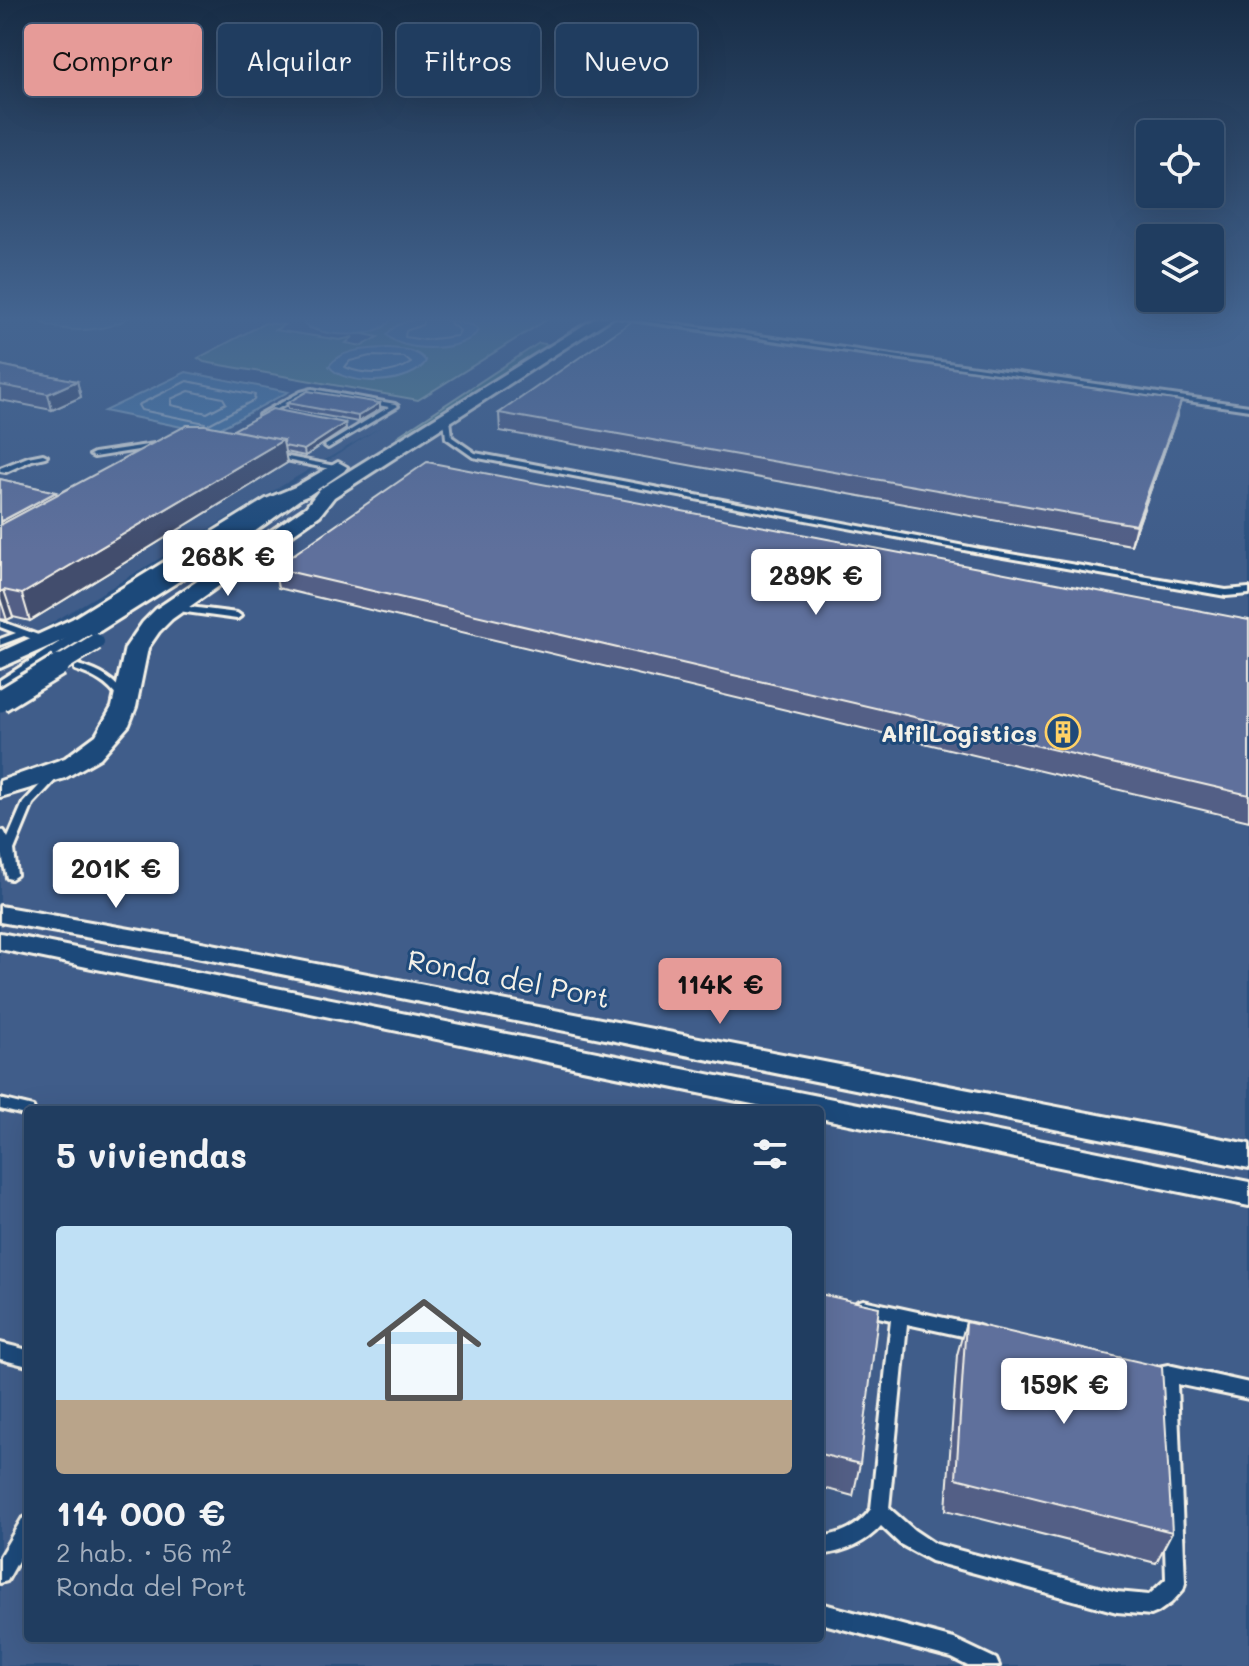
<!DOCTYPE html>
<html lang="es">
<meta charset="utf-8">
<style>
body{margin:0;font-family:Mali,sans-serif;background:#2d4869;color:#f1f3f6;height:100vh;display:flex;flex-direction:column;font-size:30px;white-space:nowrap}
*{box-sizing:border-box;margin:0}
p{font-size:26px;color:#a2aebd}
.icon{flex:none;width:44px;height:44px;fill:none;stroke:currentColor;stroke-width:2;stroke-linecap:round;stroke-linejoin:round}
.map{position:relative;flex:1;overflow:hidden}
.panel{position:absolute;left:24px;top:1106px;width:800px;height:536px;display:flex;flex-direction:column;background:#203d60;border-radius:8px;box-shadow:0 8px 32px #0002,0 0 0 2px #3d5675}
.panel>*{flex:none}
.top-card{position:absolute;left:24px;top:24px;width:800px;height:72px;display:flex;gap:16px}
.tools{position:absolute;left:1136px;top:120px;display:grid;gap:16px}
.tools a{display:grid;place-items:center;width:88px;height:88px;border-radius:8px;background:#203d60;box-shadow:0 8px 32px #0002,0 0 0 2px #3d5675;font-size:40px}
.price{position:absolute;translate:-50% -68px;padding:0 18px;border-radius:8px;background:#fff;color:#222;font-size:26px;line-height:52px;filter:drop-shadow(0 2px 4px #0008)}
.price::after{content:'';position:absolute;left:50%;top:48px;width:24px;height:18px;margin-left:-12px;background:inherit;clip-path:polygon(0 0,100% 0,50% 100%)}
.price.active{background:#e69b98;color:#111}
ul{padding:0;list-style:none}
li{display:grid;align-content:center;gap:16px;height:424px;padding:0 32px}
li span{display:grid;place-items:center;height:248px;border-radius:8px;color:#555}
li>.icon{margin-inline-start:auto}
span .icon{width:144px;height:144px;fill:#fffc;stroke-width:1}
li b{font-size:34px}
h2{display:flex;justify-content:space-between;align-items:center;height:96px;padding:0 32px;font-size:34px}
.chip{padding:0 28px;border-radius:8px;background:#203d60;box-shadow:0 8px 32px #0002,0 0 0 2px #3d5675;font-size:28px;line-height:72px}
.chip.active{background:#e69b98;color:#111}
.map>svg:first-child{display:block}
.built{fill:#3f5d8a;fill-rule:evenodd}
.green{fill:#57838b;stroke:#a6baba;stroke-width:2}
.water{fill:#4c7aa9;stroke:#8faac2;stroke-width:2}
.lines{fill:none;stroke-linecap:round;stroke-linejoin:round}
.shore{stroke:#b1c1cf;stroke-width:2}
.service-casing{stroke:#f4f1e8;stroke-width:6}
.minor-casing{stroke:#f4f1e8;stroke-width:6}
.tertiary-casing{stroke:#f4f1e8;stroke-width:6}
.service{fill:#1f4a7a;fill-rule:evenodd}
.minor{fill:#1f4a7a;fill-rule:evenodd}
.tertiary{fill:#1f4a7a;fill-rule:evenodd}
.minor-bridge-far1-casing{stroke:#f4f1e8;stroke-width:20;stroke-linecap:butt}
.minor-bridge-casing{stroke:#f4f1e8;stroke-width:27;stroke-linecap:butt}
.minor-bridge-far1{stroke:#1f4a7a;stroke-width:16}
.minor-bridge{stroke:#1f4a7a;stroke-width:21}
.wall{fill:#525f86;stroke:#f4f1e8;stroke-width:2}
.shaded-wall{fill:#424e6d;stroke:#f4f1e8;stroke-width:2}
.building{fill:#5f6f9c;stroke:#f4f1e8;stroke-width:2}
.labels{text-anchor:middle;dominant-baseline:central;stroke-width:6;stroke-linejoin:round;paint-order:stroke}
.poi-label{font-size:24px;font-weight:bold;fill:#f4f1e8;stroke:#1f4a7a;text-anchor:end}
.near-street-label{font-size:28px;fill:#f4f1e8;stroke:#1f4a7a}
</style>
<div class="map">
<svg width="1249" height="1666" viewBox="0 0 1249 1666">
<rect width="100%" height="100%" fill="#2b5180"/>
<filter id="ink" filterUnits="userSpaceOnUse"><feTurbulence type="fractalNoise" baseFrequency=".0125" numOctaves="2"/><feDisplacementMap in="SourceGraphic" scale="16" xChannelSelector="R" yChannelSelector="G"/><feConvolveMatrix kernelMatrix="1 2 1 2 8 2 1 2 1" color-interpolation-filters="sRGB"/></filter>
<g filter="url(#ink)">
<path class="built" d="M0,317H1249V1666H0V655L33,643L145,579L382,426L23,640L0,647ZM28,1110H820V1638H28Z"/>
<path class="green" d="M393,317H551L418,400L204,362L198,358L265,323L284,325L275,330L340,340L353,337L346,343L362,346L378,337L359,333L384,327Z
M539,343L552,345L405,437L398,436Z"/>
<path class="water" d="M130,317C107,332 68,334 43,323L42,318Z
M307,317H393C380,340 329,337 308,327L303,322Z
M440,319L472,325L478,330C467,353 401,353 387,335C397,318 423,319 440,319Z
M388,348C402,349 416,349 426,361C414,385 344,388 329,366C342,348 368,349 388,348Z
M186,372L288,392L211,433L104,411Z"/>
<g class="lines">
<path class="shore" d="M425,317L422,325L406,331L405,337L424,340L457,336L460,331L451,324L450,317
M370,356L404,357L411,363C392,375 366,376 345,367L350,361Z
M189,391L223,398L226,403L207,413L171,405V399Z
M205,423L141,410L138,405L187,381L255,395L254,400L209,424"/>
<g class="service-casing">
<path id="service" d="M616,317H627L1249,406V410Z
M312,389L395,404L398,406L328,448L325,446L326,445L389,407L312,393L305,394L264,416L259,415L301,392Z
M447,417L450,419L452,437L475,453L980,549L1226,590L1249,588V594L1226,596L980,553L473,457L446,438L444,419Z
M161,443L164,445L163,446L94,457L90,455L94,453Z
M43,454L47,456L45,457L32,460L6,472L0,471V468L28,457Z
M273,454L335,466L339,468L335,470L271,457L269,456Z
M174,605L237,613L241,616L237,619L171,610V606Z
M0,621L49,639L50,641L46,644L24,636L0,645V639L16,633L0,627Z
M78,665C99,671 115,679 127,698L125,700H119C108,683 93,676 75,670V666Z
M56,771L61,774L33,804L14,850L17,875L11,879L7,878L0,845V830L4,831L8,838L23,803L52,772Z
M0,1099L33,1107L34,1110H28V1116L0,1109Z
M863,1300L976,1325L982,1327L984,1332L982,1337L976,1339L907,1324L889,1508L914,1530L935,1544L1117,1592L1149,1595L1166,1579L1160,1379L1156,1373L1158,1367L1168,1365L1249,1383V1399L1177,1384L1185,1583L1183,1590L1171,1603L1158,1612L1151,1615L1117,1612L931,1561L900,1544L881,1526C865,1544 844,1552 820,1555V1537C842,1534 858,1527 871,1509L891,1320L857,1312L855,1307L857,1302Z
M0,1343L28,1350V1366L0,1359Z
M28,1516V1543L7,1581L0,1583V1556L22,1519Z
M820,1603L954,1639L996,1659L999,1666H968L952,1658L820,1623Z"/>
</g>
<g class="minor-casing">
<path id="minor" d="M302,487L307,488V494L233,547L0,694V680Z
M0,906L181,938L1249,1144V1168L181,954L0,922Z
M0,933L1249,1182V1206L820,1118V1110H781L0,949Z"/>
</g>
<g class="tertiary-casing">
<path id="tertiary" d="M597,317H613L334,497L320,515L172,619L159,632L148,648L136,707L129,725L100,758L65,778L0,797V781L65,758L96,735L112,707L125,648L143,622L156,609L306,507L320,489Z
M338,462L347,467L344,471L309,495L280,507L88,629L0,668V652L72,619L266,499L295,487Z"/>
</g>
<use href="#service" class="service"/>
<use href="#minor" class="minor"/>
<use href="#tertiary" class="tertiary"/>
<g class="minor-bridge-far1-casing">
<path id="minor-bridge-far1" d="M56,667L96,642"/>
</g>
<g class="minor-bridge-casing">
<path id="minor-bridge" d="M0,701L59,665"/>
</g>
<use href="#minor-bridge-far1" class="minor-bridge-far1"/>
<use href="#minor-bridge" class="minor-bridge"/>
</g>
<path class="wall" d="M0,365L77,381L81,397L52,410L0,400Z
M1181,401L1176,419L1131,545L500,431L499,413Z
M287,403L380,409L358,422L288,409Z
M345,423L346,429L305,456L285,452L287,463L30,621L13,617L7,620L0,619V479L56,492L57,495L233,430Z
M274,568L1249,620V821L278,588Z
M820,1294L860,1464L853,1496L820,1487Z
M966,1322L1172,1532L1156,1563L946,1510L957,1355Z"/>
<path class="shaded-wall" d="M77,381L81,397L52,410L48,394Z
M1181,401L1176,419L1131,545L1136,525Z
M380,403V409L358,422V416Z
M345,423L346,429L305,456L304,450Z
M283,440L287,463L30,621L22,594Z
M56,492L60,508L0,541V522Z
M4,590L13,617L7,620L0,598V592Z"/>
<path class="building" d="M631,322L1181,401L1136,525L499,413Z
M0,365L77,381L48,394L0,385Z
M308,391L380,403L358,416L287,403Z
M272,409L345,423L304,450L284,446L283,440L233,430Z
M187,425H205L283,440L22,594L4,590L0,592V525Z
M427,462L1249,620V795L274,568Z
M0,479L56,492L0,522Z
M820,1294L879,1307L860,1464L820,1454Z
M966,1322L1162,1367L1172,1532L956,1478Z"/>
</g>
<linearGradient id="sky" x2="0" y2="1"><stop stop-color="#182d46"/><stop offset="0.58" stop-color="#446591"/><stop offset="1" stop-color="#446591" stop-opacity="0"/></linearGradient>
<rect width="1249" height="550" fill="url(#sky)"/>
<defs>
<g id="building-ring" transform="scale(1.8)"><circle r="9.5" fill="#1f4a7a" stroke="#ffd166" stroke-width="1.5"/><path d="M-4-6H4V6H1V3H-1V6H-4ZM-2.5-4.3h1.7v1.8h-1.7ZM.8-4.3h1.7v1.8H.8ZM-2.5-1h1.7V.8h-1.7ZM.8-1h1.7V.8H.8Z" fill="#ffd166"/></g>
</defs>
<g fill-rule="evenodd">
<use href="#building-ring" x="1063" y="732"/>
</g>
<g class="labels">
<g class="poi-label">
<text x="1037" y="732">AlfilLogistics</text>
</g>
<g class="near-street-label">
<text transform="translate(509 978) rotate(11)">Ronda del Port</text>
</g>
</g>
</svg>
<div class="tools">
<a><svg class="icon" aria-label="locate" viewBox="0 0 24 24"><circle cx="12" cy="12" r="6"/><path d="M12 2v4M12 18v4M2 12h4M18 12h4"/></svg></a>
<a><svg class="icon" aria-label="layers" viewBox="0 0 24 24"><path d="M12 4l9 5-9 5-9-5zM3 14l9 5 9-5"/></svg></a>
</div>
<b class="price" style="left:228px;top:598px">268K €</b>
<b class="price" style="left:816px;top:617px">289K €</b>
<b class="price" style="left:116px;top:910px">201K €</b>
<b class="price active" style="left:720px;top:1026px">114K €</b>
<b class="price" style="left:1064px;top:1426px">159K €</b>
<div class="top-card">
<a class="chip active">Comprar</a>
<a class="chip">Alquilar</a>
<a class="chip">Filtros</a>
<a class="chip">Nuevo</a>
</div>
<section class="panel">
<h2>5 viviendas<svg class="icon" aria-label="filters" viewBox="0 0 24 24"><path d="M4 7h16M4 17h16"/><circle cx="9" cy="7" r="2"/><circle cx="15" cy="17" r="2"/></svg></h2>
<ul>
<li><span style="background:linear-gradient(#bfe0f5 70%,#b9a48a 0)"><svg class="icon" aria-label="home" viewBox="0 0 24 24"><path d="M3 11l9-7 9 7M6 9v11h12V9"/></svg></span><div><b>114 000 €</b><p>2 hab. · 56 m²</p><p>Ronda del Port</p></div></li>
</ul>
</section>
</div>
